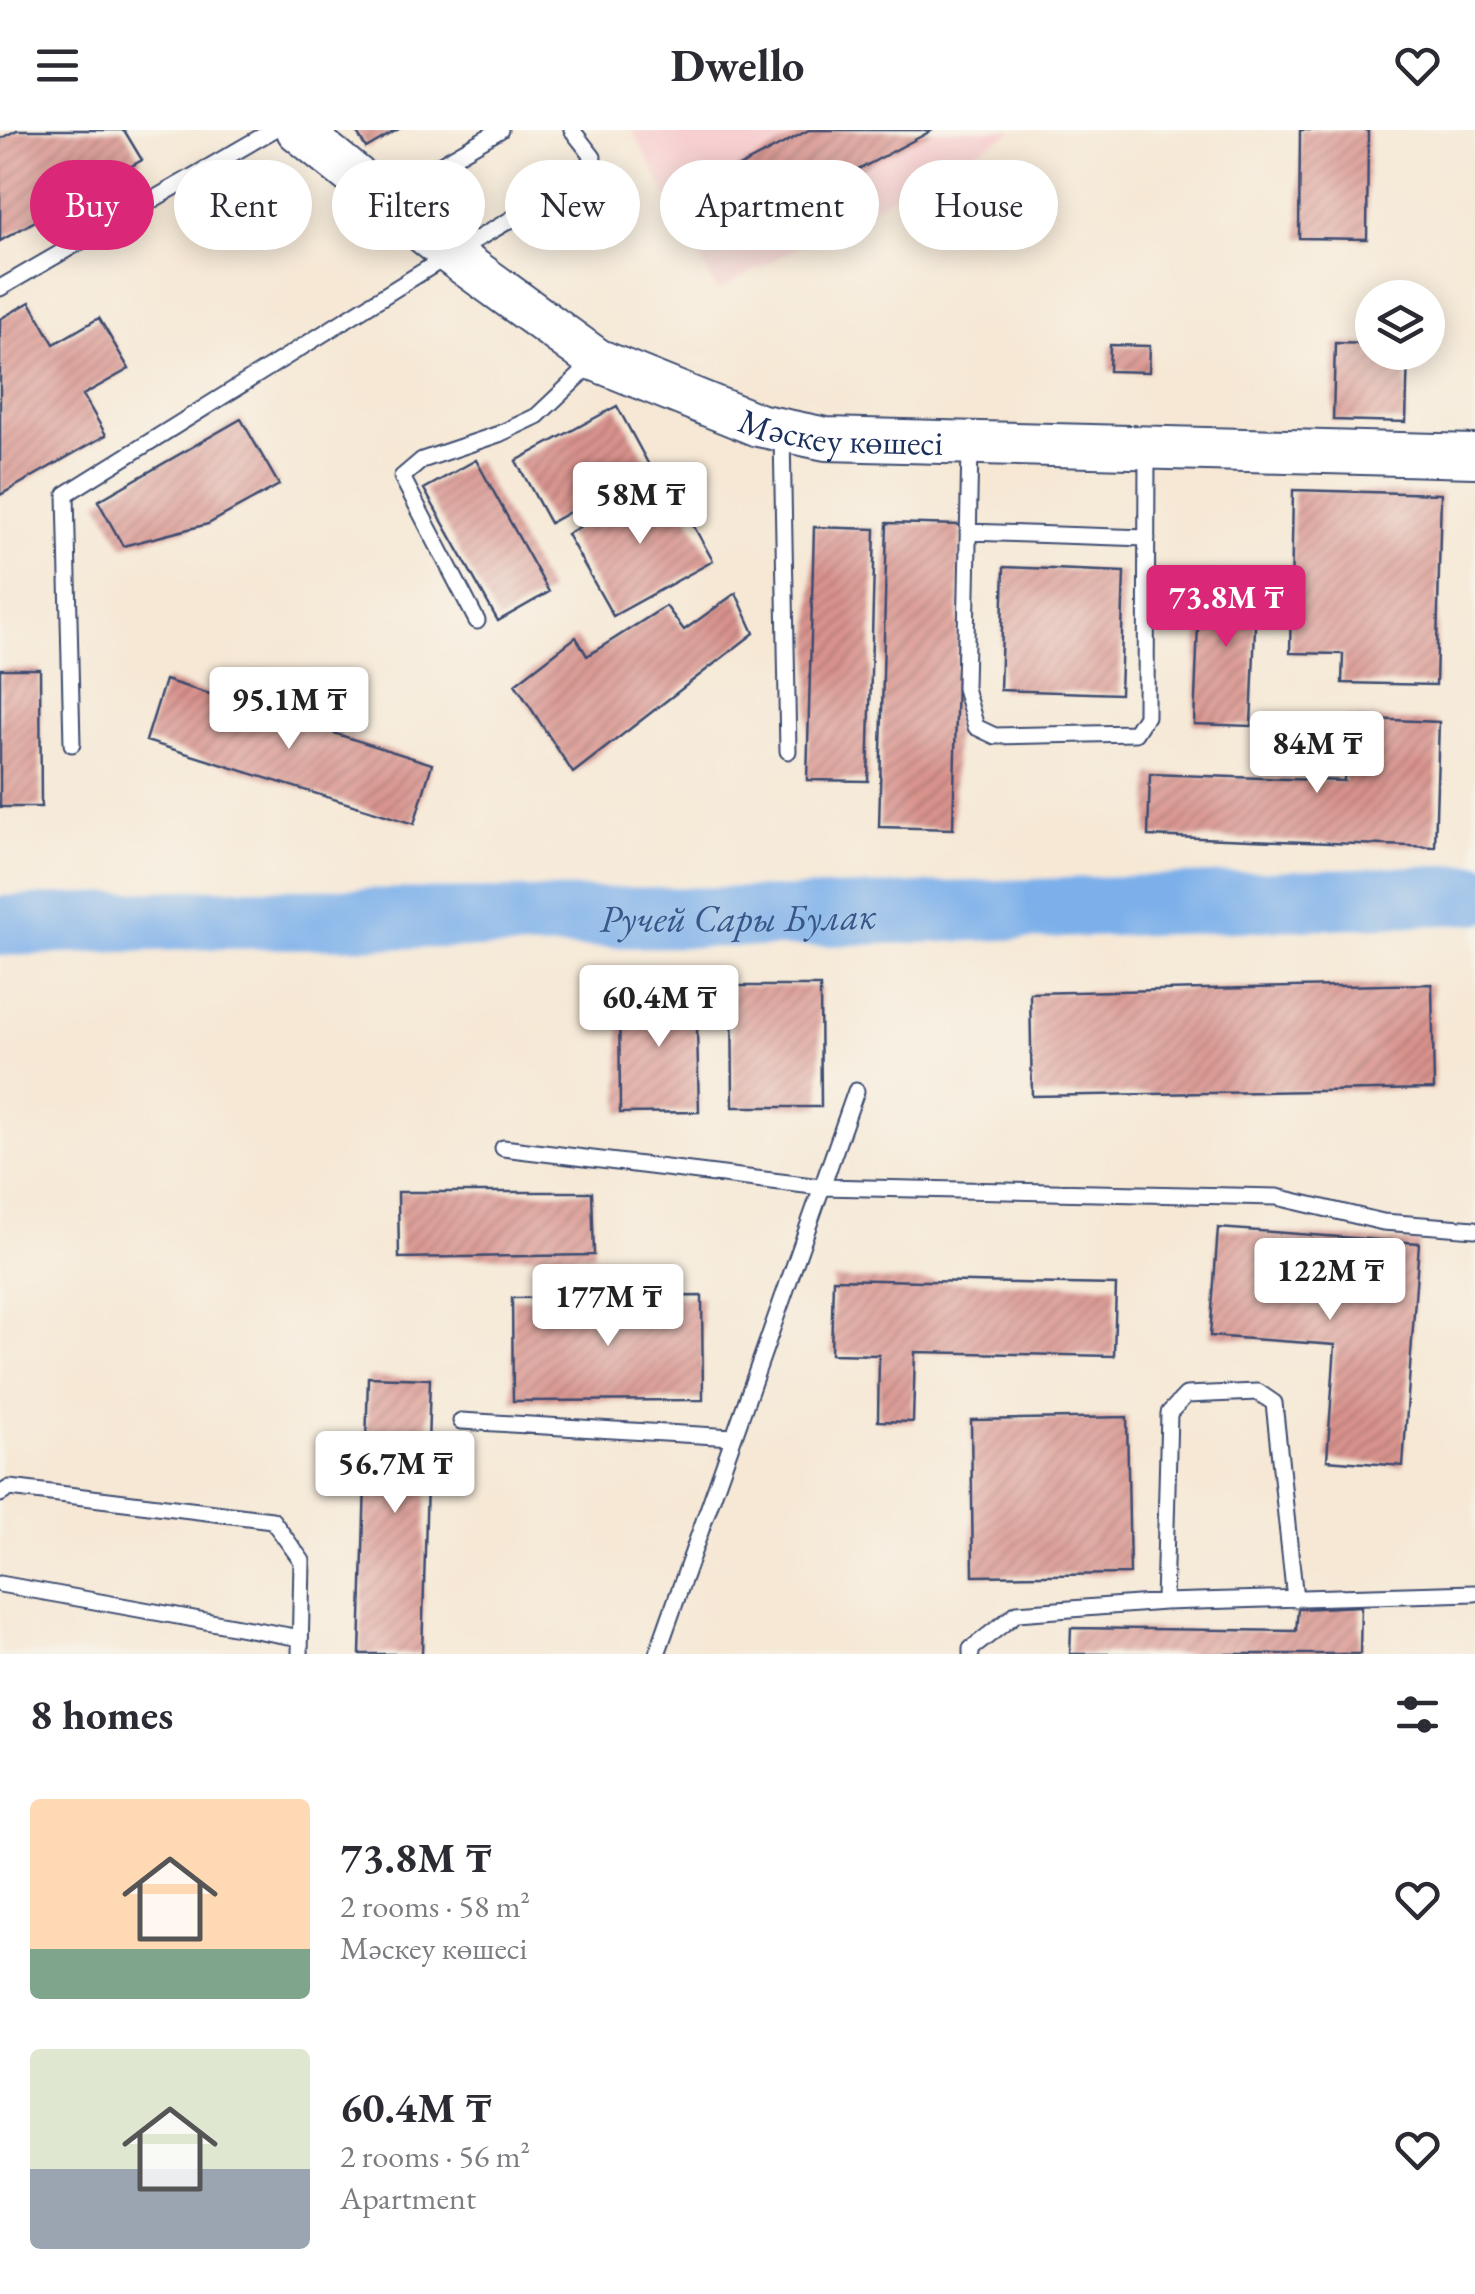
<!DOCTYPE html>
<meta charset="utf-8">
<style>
body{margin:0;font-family:"EB Garamond",serif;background:#f2f2f3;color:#2b2b33;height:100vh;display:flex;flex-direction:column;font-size:38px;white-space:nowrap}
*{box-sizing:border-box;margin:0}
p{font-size:32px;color:#7c7c81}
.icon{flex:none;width:55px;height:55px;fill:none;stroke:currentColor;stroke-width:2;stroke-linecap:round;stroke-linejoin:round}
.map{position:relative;height:1524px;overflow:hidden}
.side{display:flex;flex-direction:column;background:#fff;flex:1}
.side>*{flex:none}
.guide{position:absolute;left:30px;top:30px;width:1415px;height:90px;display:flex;gap:20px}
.tools{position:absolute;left:1355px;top:150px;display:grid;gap:20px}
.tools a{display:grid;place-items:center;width:90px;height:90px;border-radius:50%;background:#fff;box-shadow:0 5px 25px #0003;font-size:50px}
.price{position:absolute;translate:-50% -85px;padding:0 22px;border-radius:10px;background:#fff;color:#222;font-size:32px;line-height:65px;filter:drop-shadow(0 2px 5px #0008)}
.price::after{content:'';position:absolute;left:50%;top:60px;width:30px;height:22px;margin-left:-15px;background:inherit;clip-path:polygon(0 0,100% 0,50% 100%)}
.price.current{background:#db2777;color:#fff}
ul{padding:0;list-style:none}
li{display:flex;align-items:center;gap:30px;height:250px;padding:0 30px}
li span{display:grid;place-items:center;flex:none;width:280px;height:200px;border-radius:10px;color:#555}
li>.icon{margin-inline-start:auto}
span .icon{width:120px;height:120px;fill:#fffc;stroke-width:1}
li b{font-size:42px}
h2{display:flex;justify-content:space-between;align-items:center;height:120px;padding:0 30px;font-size:42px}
.chip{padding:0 35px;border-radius:45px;background:#fff;box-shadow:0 5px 25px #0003;font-size:35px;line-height:90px}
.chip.current{background:#db2777;color:#fff}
header{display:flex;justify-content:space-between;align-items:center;height:130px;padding:0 30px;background:#fff;font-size:45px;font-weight:700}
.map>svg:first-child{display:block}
.built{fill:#f7cfd0}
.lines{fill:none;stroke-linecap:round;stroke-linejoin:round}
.river{stroke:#7db0ea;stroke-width:60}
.building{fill:url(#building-hatch)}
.lane-casing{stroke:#3c4b70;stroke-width:19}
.secondary-casing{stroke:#3c4b70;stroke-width:46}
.lane{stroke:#fff;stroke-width:15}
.secondary{stroke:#fff;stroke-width:42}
.labels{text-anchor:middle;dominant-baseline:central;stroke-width:8;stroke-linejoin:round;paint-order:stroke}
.street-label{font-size:35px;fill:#1b2f5e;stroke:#f7f3e8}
.water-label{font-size:38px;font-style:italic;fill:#385688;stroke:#f7f3e8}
</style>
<header><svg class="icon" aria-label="menu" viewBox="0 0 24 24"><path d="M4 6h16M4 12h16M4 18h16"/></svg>Dwello<svg class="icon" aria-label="heart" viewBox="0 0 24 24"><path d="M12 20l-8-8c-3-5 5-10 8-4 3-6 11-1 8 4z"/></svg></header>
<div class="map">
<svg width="1475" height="1524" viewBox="0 0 1475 1524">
<defs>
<pattern id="building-hatch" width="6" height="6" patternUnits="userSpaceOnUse" patternTransform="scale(2.5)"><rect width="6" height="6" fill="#d9938d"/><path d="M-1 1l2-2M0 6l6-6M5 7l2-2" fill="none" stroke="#af7876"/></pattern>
</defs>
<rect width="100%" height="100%" fill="#f7f3e8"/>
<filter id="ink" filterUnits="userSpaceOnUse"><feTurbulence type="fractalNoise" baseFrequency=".01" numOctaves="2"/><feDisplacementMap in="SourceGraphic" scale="20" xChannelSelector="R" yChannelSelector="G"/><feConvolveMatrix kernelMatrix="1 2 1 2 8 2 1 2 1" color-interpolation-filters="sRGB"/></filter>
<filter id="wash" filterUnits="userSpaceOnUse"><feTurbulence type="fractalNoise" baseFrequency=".0048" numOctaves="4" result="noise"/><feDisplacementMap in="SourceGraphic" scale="40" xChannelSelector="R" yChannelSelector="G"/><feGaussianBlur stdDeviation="2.25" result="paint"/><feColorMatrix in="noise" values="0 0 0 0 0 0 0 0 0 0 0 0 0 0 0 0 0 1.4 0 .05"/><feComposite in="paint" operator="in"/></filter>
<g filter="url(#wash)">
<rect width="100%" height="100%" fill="#f6e8d5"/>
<path class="built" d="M632,0H1015L717,161Z"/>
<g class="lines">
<path class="river" id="s1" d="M0,796L215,789L798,787L1475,764"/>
</g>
<g id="blocks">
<path class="building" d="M17,0H124L142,30L0,111V9Z
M355,0H397L366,18Z
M809,0H933L762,91L735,39Z
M1300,0H1368L1367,109L1299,108Z
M30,172L54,214L99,188L129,239L83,265L106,305L0,365V189Z
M1335,213L1372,214V222H1408L1406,292L1333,290Z
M1110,215L1150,216L1149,242L1109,241Z
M617,276L650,337L550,393L516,331Z
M241,289L279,355L208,394L123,416L98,371Z
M476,330L549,462L498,491L424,359Z
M667,348L713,431L613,486L567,404Z
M1293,360L1441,364L1436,555L1342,553L1343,524L1290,523Z
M887,393L961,395L953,699L879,697Z
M814,397L875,399L868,651L807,650Z
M1004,437L1124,442L1120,564L1000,560Z
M1200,445L1257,447L1251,596L1194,594Z
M736,463L754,503L573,643L515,554L576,507L587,526L666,476L684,500Z
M0,539H40L41,677H0Z
M165,550L432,634L414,694L146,611Z
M1346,588L1439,592L1435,717L1148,706L1150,644L1344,651Z
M1432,854L1434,959L1032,966L1030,863Z
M732,856H820L821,977H733Z
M696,857L699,982L620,983L619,858Z
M398,1062H592L594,1125L399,1128Z
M1218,1098L1419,1113L1403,1336L1327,1330L1335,1215L1210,1206Z
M833,1149L1116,1155L1114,1226L915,1222L913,1292L878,1291L879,1225L831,1224Z
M702,1166L703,1270L513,1271L512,1168Z
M368,1247L430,1249L422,1524H360Z
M1127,1287L1130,1444L973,1446L971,1290Z
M1361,1476L1360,1524H1070L1071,1498L1296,1501L1298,1479Z"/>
</g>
</g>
<g filter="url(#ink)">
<use href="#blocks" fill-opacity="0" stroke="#3c4b70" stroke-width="2.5"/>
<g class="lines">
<g class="lane-casing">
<path id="lane" d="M387,65L500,0
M0,158L273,0
M782,305L788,621
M970,318L965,558L976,597L995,606L1135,603L1146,586L1147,321
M968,402L1147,408
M477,491L402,347L422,330L499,304L537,286L594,232
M72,614L66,364L451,124L590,44L593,27L572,0
M503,1018L821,1057L1277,1067L1383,1092L1475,1099
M461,1291L733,1307
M0,1364L10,1358L272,1390L302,1431L300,1524
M0,1454L300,1508
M1164,1472L1169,1283L1186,1265L1258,1262L1274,1273L1295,1469
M657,1524L856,961
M971,1524V1519L1017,1483L1164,1472L1475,1463"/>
</g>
<g class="secondary-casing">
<g id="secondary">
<path id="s2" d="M298,0L451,124L597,230L758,295L826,309L1475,326"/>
</g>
</g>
<use href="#lane" class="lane"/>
<use href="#secondary" class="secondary"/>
</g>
</g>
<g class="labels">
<g class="street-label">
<text stroke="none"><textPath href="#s2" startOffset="635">Мәскеу көшесі</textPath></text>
</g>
<g class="water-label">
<text stroke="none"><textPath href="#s1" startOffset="738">Ручей Сары Булак</textPath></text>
</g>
</g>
</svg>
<div class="tools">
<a><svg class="icon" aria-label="layers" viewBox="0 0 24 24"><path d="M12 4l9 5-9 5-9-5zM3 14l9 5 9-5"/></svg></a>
</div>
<b class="price" style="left:640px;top:417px">58M ₸</b>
<b class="price current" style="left:1226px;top:520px">73.8M ₸</b>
<b class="price" style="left:289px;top:622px">95.1M ₸</b>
<b class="price" style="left:1317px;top:666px">84M ₸</b>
<b class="price" style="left:659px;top:920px">60.4M ₸</b>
<b class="price" style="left:1330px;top:1193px">122M ₸</b>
<b class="price" style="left:608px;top:1219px">177M ₸</b>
<b class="price" style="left:395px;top:1386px">56.7M ₸</b>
<div class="guide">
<a class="chip current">Buy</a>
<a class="chip">Rent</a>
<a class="chip">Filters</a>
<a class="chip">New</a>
<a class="chip">Apartment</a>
<a class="chip">House</a>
</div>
</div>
<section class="side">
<h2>8 homes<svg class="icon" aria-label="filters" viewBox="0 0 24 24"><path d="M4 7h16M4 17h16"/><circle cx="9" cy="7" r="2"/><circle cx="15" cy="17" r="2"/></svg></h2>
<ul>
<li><span style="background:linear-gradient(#ffd9b3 75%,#7fa58c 0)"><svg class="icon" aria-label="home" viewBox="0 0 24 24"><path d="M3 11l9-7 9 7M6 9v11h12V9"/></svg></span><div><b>73.8M ₸</b><p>2 rooms · 58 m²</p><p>Мәскеу көшесі</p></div><svg class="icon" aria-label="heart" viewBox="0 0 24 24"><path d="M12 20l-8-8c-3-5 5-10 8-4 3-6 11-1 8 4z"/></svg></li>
<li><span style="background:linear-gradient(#dfe7d0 60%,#9aa5b1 0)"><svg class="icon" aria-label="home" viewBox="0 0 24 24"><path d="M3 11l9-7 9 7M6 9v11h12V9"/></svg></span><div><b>60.4M ₸</b><p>2 rooms · 56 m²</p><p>Apartment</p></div><svg class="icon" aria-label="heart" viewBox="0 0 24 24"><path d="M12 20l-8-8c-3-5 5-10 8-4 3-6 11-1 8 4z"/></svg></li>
</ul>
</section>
